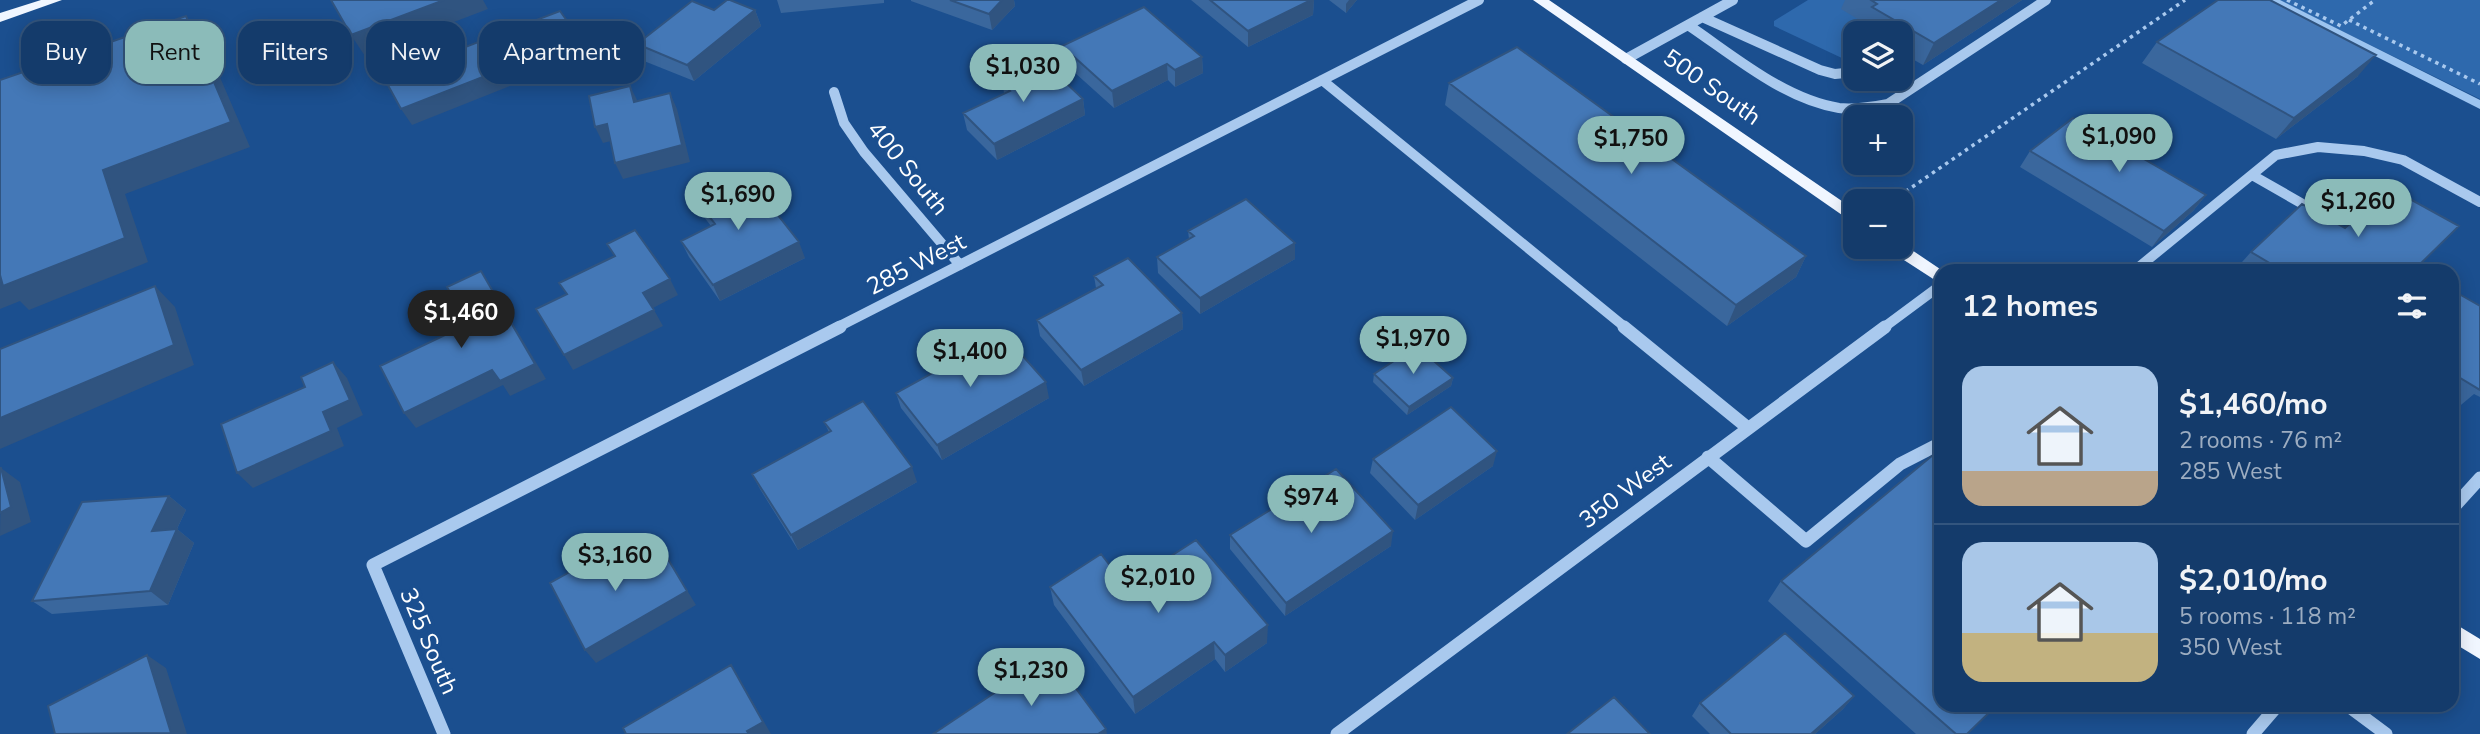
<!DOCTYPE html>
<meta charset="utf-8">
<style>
body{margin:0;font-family:"Nunito Sans",sans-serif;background:#214673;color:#f1f3f6;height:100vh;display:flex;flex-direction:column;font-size:26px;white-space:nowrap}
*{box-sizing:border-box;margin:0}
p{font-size:23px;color:#9dadc1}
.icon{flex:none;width:38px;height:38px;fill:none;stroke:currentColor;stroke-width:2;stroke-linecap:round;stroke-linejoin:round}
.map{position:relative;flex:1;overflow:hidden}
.sheet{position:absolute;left:1934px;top:264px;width:525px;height:448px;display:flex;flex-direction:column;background:#143b6b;border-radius:21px;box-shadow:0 4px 18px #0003,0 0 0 2px #33557e}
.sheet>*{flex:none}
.banner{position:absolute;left:21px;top:21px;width:665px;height:63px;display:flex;gap:14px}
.buttons{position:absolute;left:1843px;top:21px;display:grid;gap:14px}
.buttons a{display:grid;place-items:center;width:70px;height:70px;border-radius:14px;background:#143b6b;box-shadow:0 4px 18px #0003,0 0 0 2px #33557e;font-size:35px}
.price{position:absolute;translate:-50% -60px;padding:0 16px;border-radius:24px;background:#8bbbb9;color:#111;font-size:23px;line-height:46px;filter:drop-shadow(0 2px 4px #0008)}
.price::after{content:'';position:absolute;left:50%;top:42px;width:21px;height:16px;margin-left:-10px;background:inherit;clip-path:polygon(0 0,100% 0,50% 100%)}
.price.on{background:#222;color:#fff}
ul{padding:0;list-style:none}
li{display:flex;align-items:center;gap:21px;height:175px;padding:0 28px}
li+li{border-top:2px solid #33557e}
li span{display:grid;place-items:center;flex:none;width:196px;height:140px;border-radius:21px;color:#555}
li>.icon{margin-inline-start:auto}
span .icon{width:84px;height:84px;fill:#fffc;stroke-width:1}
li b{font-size:30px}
h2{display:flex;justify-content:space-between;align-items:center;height:84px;padding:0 28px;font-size:30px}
.pill{padding:0 24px;border-radius:21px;background:#143b6b;box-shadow:0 4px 18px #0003,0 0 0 2px #33557e;font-size:24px;line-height:63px}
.pill.on{background:#8bbbb9;color:#111}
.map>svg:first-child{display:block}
.green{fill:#2e69ad}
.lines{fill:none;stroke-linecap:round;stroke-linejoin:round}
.stream{fill:#9cc4f0;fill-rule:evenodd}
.path{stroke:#a9c9ee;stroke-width:3.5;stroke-dasharray:3.5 4.5;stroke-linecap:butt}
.minor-far1{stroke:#a9c9ee;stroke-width:10}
.minor{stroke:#a9c9ee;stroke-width:13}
.major{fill:#f0f6ff;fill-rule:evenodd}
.wall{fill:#3a679d}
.shaded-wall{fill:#305480}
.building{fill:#4478b7;stroke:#305480;stroke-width:2}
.labels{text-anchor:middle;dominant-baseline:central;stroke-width:7;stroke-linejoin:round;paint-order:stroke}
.street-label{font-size:24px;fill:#fff;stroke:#1b4f8f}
</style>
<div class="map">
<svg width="2480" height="734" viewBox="0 0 2480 734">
<rect width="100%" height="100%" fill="#1b4f8f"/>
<path class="green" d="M1808,0H1855L1868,25L1863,29L1870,33H1855V55L1844,59L1774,26V21Z
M2279,0H2480V99Z"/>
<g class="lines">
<path class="stream" d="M2264,0H2280L2480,100V109Z"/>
<path class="path" d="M2287,0L2341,26L2375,0
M2349,20L2480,84
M1899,196L2185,0"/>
<path class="minor-far1" d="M1702,17L1820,70L1835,74L1855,72
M1688,25C1734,56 1784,99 1839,108C1855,110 1872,107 1888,104L2046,0
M1626,59L1733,0
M1322,80L1626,328
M834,92L844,123L864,152L960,265
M2252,175L2315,211
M2134,271L2276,155L2318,147L2364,151L2403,160L2480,202
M836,328L1479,0
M1883,328L1941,285"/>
<path class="minor" d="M1624,327L1748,428
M1708,457L1806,541L1900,464L1941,443
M2452,509L2480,478
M2347,705L2386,734
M444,734L373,565L840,327
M1337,734L1885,327
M2253,734L2278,705"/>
<path class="major" d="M41,0H62L0,22V13Z
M1533,0H1549L1855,210V224Z
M1900,242L1943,271H1941V284L1890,251L1888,247H1900Z
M2452,622L2480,639V659L2452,642Z"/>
</g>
<path class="wall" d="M777,0H884V3L781,13Z
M911,0H1014L1015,6L992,30L911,1Z
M1191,0H1314L1313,15L1248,47Z
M1329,0H1357L1346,13Z
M1845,0H2022L1923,65L1900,52V33H1870L1862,28L1864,23L1841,9Z
M714,10H755L761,26L694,81L644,61L637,44Z
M2157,42L2358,76L2276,139L2142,63Z
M1062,46L1202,57L1203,73L1175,87L1168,80L1114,108L1064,63Z
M1449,83L1806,256L1796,277L1727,326L1445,105Z
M1003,84L1083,99L1085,115L997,160L967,130L963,113L1004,94Z
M2030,151L2206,195L2193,211L2152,247L2020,167Z
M697,201L805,258L720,301L689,257L681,241L711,226L704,217Z
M1188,231L1295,259L1200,314L1158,273L1157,257L1189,239Z
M2251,252L2415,269L2419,271H2234Z
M1094,276L1182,313L1183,329L1084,386L1040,336L1037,320L1096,288Z
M2452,290L2480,306V397L2474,394L2455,410L2452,407Z
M1374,374L1453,378L1451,386L1407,415L1373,382Z
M896,393L1049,398L942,460L901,408Z
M824,422L917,482L798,550L760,489L752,474L829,432Z
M1373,459L1493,466L1415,520L1370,473Z
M169,496L186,510L177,529L194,543L168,605L52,614L32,601Z
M1230,535L1391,546L1285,616L1230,549Z
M1154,567L1267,643L1225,672L1215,659L1135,714L1054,605L1050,587L1133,595L1156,580Z
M1781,581L1967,734H1916L1768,601Z
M1854,696L1843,709L1815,734H1710L1692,716L1700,703Z"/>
<path class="shaded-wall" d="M444,0H483L488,9L365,56L351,35Z
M1002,0H1014L1015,6L992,30L989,14Z
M1311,0H1314L1313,15L1248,47V31Z
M1349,0H1357L1346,13V4Z
M2001,0H2022L1923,65L1934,43Z
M755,10L761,26L694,81L687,65Z
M186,16L204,40L250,147L125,194L148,262L29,310L20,301L0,309V275L103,170Z
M580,39L588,55L412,125L401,109Z
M2376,55L2358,76L2276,139L2294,118Z
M1202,57L1203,73L1175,87V70Z
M1167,64L1168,80L1114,108L1112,91Z
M630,86L638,102H634Z
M670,93L677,109L690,162L623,179L615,163Z
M1083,99L1085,115L997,160L994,144Z
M607,124L615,140L603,143L595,127Z
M2206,195L2193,211L2152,247L2164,231Z
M799,242L805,258L720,301L713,285Z
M1295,243V259L1200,314V298Z
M1806,256L1796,277L1727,326L1736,305Z
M481,271L546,379L510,396L503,385L416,428L404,413L492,370Z
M670,279L678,295L651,309L643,293Z
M155,286L175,307L194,365L0,449V418Z
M654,310L663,326L573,370L564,355Z
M1182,313L1183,329L1084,386L1081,370Z
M333,362L347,378L363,415L337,428L344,446L253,488L237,473L323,412Z
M1453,378L1451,386L1407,415L1409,407Z
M1046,382L1049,398L942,460L937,445Z
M1497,451L1493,466L1415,520L1418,505Z
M912,467L917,482L798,550L791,535Z
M1,468L20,482L31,522L0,536Z
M169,496L186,510L169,545L152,531Z
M177,529L194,543L168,605L150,591Z
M1393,531L1391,546L1285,616L1286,603Z
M662,549L696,605L596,663L585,650Z
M1268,625L1267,643L1225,672V655Z
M1214,642L1215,659L1135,714L1133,697Z
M147,655L166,668L187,734H170Z
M731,665L739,678L771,734H749Z
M1854,696L1843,709L1815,734H1811Z
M1106,729L1107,734H1098Z"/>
<path class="building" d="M331,0H444L351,35Z
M727,0H730L755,10L687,65L637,44L692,1L714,10Z
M950,0H1002L989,14Z
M1210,0H1311L1248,31Z
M1871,0H2001L1934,43L1872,7L1877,4Z
M2218,0H2270L2376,55L2294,118L2157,42Z
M1144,7L1202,57L1175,70L1167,64L1112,91L1062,46Z
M560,11L580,39L401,109L384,78Z
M186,16L231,122L103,170L125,238L3,286L0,275V80Z
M1517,47L1806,256L1736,305L1449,83Z
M1045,63L1083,99L994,144L963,113L1010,91L1003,84Z
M630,86L634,102L670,93L682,145L615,163L607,124L595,127L589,96Z
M2073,118L2206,195L2164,231L2030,151Z
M748,177L799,242L713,285L681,241L715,224L697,201Z
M2390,188L2459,226L2415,269L2419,271H2283L2251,252L2302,204L2345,228Z
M1246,199L1295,243L1200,298L1157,257L1194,236L1188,231Z
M635,230L670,279L643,293L654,310L564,355L536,309L567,294L559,283L615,256L607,244Z
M1128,258L1182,313L1081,370L1037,320L1103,285L1094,276Z
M481,271L535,364L500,381L492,370L404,413L380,366L468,324L447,287Z
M155,286L174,345L0,418V349Z
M2452,290L2480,306V390L2452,373Z
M1003,334L1046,382L937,445L896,393Z
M1417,346L1453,378L1409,407L1374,374Z
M333,362L350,400L323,412L331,431L237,473L221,424L305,387L301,377Z
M863,401L912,467L791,535L752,474L831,431L824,422Z
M1451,407L1497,451L1418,505L1373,459Z
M1933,455L1941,461V705H1997L1967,734H1956L1781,581Z
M0,468H1L11,507L0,513Z
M1336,469L1393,531L1286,603L1230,535Z
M169,496L152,531L177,529L150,591L32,601L82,502Z
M1196,540L1268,625L1225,655L1214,642L1133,697L1050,587L1101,554L1133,595L1162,576L1154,567Z
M620,544L633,566L662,549L687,591L585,650L550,583Z
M1785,633L1854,696L1811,734H1731L1700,703Z
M147,655L171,733L55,734L48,706Z
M1051,655L1106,729L1098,734H933Z
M731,665L763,722L747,731L749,734H626L623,728Z
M1614,697L1650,734H1567Z"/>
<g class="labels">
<g class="street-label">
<text transform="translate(1712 87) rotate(35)">500 South</text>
<text transform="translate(908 168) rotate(51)">400 South</text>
<text transform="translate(916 264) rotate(-27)">285 West</text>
<text transform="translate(1625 491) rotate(-37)">350 West</text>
<text transform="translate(429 641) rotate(67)">325 South</text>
</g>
</g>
</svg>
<div class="buttons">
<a><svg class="icon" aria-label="layers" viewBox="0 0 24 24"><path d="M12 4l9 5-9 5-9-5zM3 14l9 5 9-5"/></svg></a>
<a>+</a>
<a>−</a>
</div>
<b class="price" style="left:1023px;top:104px">$1,030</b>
<b class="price" style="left:2119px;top:174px">$1,090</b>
<b class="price" style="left:1631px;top:176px">$1,750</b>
<b class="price" style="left:738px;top:232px">$1,690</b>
<b class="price" style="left:2358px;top:239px">$1,260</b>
<b class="price on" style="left:461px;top:350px">$1,460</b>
<b class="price" style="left:1413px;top:376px">$1,970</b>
<b class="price" style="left:970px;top:389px">$1,400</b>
<b class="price" style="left:1311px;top:535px">$974</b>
<b class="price" style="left:615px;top:593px">$3,160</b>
<b class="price" style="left:1158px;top:615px">$2,010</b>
<b class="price" style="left:1031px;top:708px">$1,230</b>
<div class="banner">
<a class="pill">Buy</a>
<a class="pill on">Rent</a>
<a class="pill">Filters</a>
<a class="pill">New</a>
<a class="pill">Apartment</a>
</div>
<section class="sheet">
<h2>12 homes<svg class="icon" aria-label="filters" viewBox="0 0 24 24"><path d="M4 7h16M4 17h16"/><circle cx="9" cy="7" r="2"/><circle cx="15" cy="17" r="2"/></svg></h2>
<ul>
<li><span style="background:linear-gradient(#a9c7e8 75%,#b9a48a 0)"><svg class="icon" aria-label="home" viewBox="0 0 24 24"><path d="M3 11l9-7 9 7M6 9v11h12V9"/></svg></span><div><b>$1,460/mo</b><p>2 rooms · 76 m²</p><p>285 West</p></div></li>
<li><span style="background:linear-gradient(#a9c7e8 65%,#c2b280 0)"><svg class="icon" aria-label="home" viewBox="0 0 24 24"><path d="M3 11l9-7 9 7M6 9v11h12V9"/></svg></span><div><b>$2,010/mo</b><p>5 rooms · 118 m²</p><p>350 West</p></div></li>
</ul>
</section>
</div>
